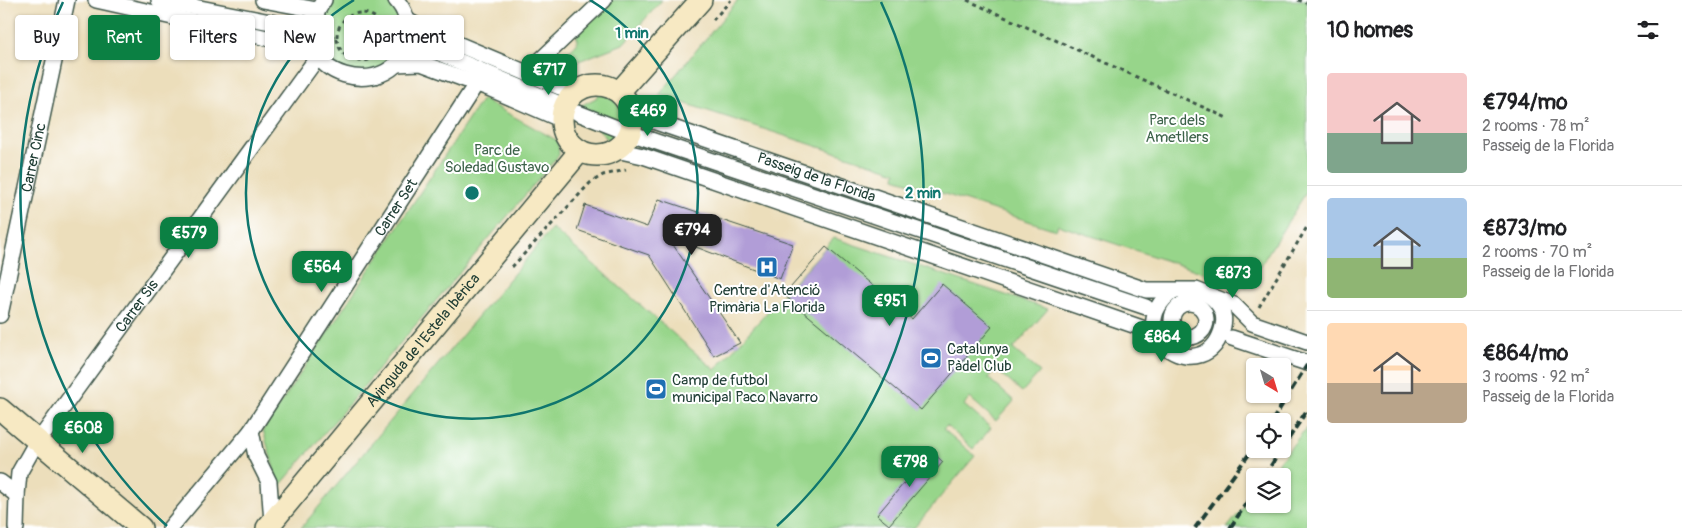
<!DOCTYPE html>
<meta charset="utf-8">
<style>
body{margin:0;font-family:Pangolin,sans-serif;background:#f6f6f6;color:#202124;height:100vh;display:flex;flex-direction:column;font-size:19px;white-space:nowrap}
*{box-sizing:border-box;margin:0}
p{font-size:16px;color:#757577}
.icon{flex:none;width:28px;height:28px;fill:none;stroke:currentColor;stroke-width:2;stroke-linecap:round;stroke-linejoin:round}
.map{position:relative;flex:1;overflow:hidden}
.details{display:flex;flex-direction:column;background:#fff;width:375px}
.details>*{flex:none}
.top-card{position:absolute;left:15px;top:15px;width:475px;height:45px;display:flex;gap:10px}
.needle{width:32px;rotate:142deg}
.tools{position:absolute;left:1246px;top:358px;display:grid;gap:10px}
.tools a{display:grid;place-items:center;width:45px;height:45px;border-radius:5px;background:#fff;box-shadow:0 1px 4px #0004;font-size:25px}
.price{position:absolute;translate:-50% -42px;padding:0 11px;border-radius:10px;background:#0b8043;color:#fff;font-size:16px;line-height:32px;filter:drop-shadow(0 1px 2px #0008)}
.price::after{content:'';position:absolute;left:50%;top:30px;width:15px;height:11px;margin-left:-8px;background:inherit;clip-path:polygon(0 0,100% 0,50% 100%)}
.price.on{background:#222;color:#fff}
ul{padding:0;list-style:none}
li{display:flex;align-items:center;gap:15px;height:125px;padding:0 20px}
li+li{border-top:1px solid #e0e0e0}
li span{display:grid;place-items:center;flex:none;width:140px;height:100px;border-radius:5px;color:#555}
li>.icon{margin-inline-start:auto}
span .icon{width:60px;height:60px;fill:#fffc;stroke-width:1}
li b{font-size:21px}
h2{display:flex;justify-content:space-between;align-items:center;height:60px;padding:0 20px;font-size:21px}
.tag{padding:0 18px;border-radius:5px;background:#fff;box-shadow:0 1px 4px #0004;font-size:18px;line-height:45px}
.tag.on{background:#0b8043;color:#fff}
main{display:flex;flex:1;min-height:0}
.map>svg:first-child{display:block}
.green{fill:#97d58a;stroke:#5b895f}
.building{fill:#b19dd7}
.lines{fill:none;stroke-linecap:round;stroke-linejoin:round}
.street-casing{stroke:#3e5548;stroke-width:18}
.secondary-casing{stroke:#3e5548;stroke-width:24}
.path{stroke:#3e5548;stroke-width:3;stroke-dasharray:4 4;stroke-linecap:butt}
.street{stroke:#fff;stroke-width:15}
.secondary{stroke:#f7e9c3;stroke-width:21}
.rail{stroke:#1f3d34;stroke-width:4;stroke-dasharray:8 4;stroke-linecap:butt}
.ring{fill:none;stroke:#0f766e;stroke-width:2.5}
.labels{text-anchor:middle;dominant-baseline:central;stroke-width:4;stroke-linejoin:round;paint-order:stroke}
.park-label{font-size:15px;fill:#3d634a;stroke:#fff}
.street-label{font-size:15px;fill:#1f3d34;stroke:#fff}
.poi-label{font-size:15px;fill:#1f3d34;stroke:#fff;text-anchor:start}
.centre{fill:#0f766e;stroke:#fff;stroke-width:2.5}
.ring-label{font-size:15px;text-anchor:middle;font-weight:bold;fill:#0f766e;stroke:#fff;stroke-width:4;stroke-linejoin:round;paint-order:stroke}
</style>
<main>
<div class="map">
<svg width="1307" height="528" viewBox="0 0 1307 528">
<rect width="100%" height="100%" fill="#fff"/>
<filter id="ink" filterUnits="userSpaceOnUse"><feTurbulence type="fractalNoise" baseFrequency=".02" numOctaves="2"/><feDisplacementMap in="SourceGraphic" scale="10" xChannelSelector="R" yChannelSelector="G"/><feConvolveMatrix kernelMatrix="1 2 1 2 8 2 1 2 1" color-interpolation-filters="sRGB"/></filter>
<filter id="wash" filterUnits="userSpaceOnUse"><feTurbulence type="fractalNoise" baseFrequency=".0096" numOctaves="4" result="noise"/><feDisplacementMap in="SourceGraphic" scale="20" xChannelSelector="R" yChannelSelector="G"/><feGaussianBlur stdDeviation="1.12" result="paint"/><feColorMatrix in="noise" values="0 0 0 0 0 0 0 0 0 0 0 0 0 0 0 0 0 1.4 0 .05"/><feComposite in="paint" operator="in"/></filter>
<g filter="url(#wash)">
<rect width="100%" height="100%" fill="#ecdebb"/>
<path class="green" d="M324,0H396L407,44L379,75L330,69L313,30Z
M613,0H662L623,44L571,64L567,53L577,44V34Z
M738,0H1307V191L1247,287L1058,225L1056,230L895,178L896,172L659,95Z
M602,85C639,102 640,120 616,150L580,106L596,98Z
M482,99L558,141L559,155L279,487L263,430Z
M552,228L715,370L834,238L1048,309L1013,349L1040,372L1022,392L995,369L988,378L1014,401L996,421L970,398L964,405L991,428L973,449L947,426L943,429L975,456L914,528H301Z
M1307,427V528H1227L1255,493V504H1282V476H1268Z"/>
<g id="blocks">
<path class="building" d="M659,199L793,244L780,279L667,236L740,343L714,356L649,255L577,230L585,205L647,227Z
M826,247L912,319L942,284L992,327L921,410L784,295Z
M931,451L943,462L889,525L877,515Z"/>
</g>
</g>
<g filter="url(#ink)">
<use href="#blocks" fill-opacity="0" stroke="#3e5548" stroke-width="1"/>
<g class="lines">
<g class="street-casing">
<g id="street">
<path d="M96,0L312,48"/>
<path d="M159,0L301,28"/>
<path d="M263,0L317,10"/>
<path d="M324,0C270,79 405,109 407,35C408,21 406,11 396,0"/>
<path d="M408,21L429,32L560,87L575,91"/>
<path d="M428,48L557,103"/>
<path d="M396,64L421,63L491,89L560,119"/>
<path d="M527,73L604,0"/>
<path id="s1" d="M631,109L653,121L1146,290H1196L1234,305L1252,323L1307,342"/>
<path d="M578,113L619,129"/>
<path d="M636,135L1146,307"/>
<path d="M616,150L643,156L1139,327L1156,335"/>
<path d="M1173,291C1114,336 1208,392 1223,326C1226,314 1219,303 1210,296"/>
<circle cx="1189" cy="320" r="17"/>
<path id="s2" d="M0,315L67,0"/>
<path d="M1232,338L1307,363"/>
<path id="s3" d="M0,482L17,495L19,473L32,450L317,58"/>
<path id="s4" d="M272,522L269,482L256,456L251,431L476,84"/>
<path d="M16,528L17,495"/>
<path d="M170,528L251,431"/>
</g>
</g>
<g class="secondary-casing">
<g id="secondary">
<circle cx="597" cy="120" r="35"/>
<path d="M619,92L701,0"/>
<path d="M0,409L141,528"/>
<path id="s5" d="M267,528L579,152"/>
</g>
</g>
<path class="path" d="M967,0L1227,118
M1298,0L1307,3
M337 37a24 24 0 1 1 48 0a24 24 0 1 1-48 0Z
M713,20L731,0
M512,267L590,183L603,175L626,170
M1259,307L1307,227"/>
<use href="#street" class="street"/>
<use href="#secondary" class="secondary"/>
<path class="rail" d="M1272,421L1307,365
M1282,449L1307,410
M1264,476L1282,449
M1195,528L1255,446
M1230,528L1255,490"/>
</g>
</g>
<g class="ring">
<path d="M590 0A226 226 0 1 1 354 0"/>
<path d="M167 526A451 451 0 0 1 63 2M881 2A451 451 0 0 1 777 526"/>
</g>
<defs>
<g id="hospital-square" transform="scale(1.125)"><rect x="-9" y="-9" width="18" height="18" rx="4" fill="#1f6fb2" stroke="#fff"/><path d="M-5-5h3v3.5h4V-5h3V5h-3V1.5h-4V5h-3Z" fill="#fff"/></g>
<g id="stadium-square" transform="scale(1.125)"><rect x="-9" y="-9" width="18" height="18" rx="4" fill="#1f6fb2" stroke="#fff"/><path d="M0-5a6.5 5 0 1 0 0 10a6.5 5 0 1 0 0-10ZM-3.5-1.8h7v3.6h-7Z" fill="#fff"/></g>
</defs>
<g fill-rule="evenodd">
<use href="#hospital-square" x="767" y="267"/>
<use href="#stadium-square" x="931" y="358"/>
<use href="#stadium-square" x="656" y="389"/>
</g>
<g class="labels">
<g class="park-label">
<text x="1177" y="120">Parc dels<tspan x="1177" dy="17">Ametllers</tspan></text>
<text x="497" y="150">Parc de<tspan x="497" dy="17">Soledad Gustavo</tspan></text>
</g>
<g class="street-label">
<text stroke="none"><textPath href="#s2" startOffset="161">Carrer Cinc</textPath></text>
<text stroke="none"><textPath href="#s1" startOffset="198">Passeig de la Florida</textPath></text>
<text stroke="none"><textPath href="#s4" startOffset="361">Carrer Set</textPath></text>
<text stroke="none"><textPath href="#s3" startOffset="248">Carrer Sis</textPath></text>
<text stroke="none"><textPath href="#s5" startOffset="244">Avinguda de l'Estela Ibèrica</textPath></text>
</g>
<g class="poi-label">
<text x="767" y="290" text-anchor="middle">Centre d'Atenció<tspan x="767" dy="17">Primària La Florida</tspan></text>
<text x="947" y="349">Catalunya<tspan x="947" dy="17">Pàdel Club</tspan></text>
<text x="672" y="380">Camp de futbol<tspan x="672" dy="17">municipal Paco Navarro</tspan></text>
</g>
</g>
<circle cx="472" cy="193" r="8" class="centre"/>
<g class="ring-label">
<text x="632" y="38">1 min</text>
<text x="923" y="198">2 min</text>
</g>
</svg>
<div class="tools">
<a><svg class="needle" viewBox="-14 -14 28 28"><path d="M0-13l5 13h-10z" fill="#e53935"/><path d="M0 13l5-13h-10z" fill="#757577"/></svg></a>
<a><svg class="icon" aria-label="locate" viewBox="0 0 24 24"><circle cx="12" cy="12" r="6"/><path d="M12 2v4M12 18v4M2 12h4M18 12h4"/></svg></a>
<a><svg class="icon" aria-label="layers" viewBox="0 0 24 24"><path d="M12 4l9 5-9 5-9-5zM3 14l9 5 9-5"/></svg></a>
</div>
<b class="price" style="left:549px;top:96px">€717</b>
<b class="price" style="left:648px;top:137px">€469</b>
<b class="price on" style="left:692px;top:256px">€794</b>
<b class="price" style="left:189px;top:259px">€579</b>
<b class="price" style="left:322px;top:293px">€564</b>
<b class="price" style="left:1233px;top:299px">€873</b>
<b class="price" style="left:890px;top:327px">€951</b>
<b class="price" style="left:1162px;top:363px">€864</b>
<b class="price" style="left:83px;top:454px">€608</b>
<b class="price" style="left:910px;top:488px">€798</b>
<div class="top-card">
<a class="tag">Buy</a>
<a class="tag on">Rent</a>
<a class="tag">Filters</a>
<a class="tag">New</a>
<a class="tag">Apartment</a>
</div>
</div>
<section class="details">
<h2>10 homes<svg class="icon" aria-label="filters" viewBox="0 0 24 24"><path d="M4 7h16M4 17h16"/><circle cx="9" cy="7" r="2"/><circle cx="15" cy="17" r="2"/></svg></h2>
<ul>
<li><span style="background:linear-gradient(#f6c9c9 60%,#7fa58c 0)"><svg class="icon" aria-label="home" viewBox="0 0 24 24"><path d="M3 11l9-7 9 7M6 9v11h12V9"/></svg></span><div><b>€794/mo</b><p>2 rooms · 78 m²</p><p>Passeig de la Florida</p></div></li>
<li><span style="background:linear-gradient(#a9c7e8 60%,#8fb573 0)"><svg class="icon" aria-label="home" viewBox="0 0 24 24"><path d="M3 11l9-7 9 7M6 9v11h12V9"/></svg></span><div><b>€873/mo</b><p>2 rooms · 70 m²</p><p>Passeig de la Florida</p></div></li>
<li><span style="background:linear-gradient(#ffd9b3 60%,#b9a48a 0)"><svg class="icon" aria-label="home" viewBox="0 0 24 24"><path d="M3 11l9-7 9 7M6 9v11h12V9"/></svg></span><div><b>€864/mo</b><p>3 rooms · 92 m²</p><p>Passeig de la Florida</p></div></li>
</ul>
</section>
</main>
